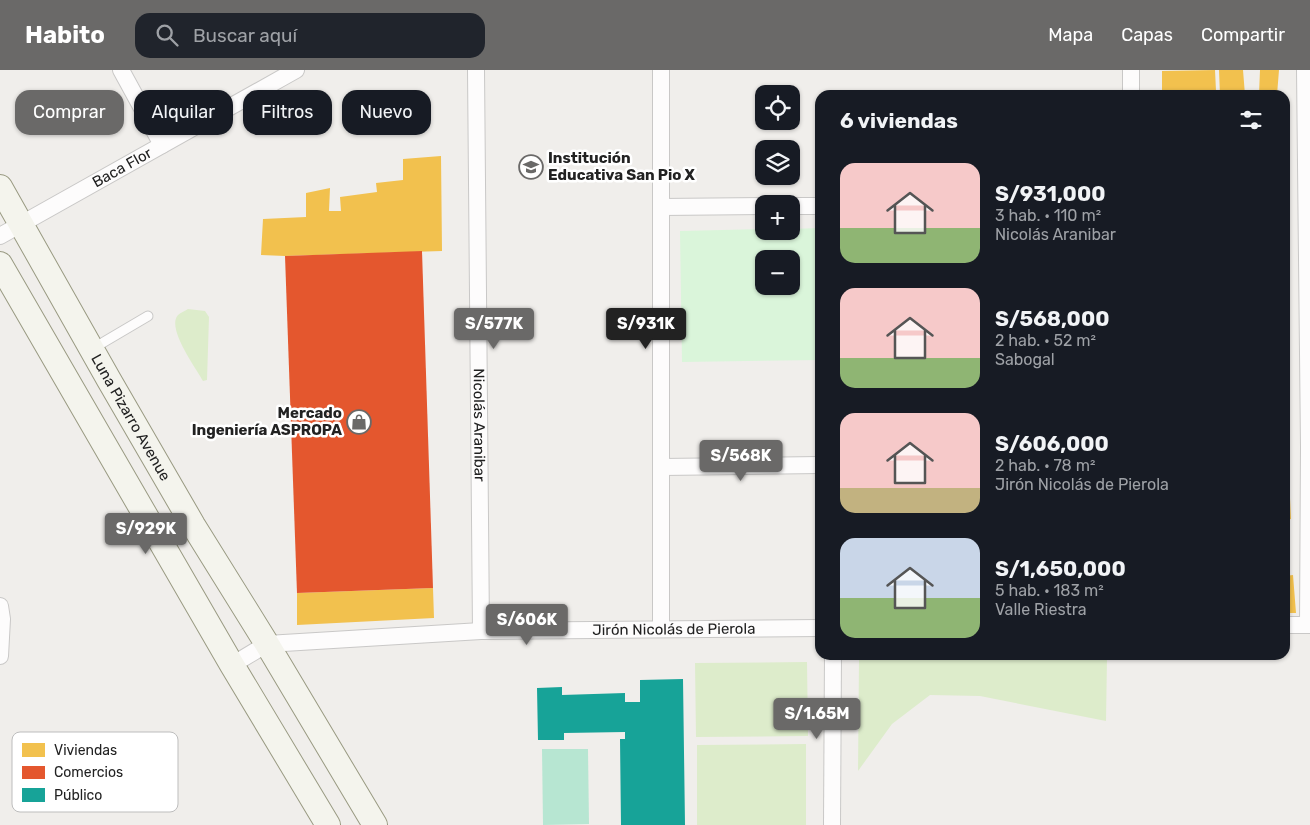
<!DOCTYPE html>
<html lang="es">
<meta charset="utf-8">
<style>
body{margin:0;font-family:Rubik,sans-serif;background:#20242c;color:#f1f3f6;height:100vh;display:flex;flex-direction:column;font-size:19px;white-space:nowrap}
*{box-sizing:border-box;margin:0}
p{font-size:16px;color:#9ea1a6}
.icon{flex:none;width:28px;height:28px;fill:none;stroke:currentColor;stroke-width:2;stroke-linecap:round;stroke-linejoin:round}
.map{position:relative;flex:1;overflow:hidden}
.panel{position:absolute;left:815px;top:20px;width:475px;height:570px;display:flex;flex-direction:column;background:#171b24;border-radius:15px;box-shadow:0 1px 4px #0004}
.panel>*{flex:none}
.banner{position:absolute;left:15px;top:20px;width:475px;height:45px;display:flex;gap:10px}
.tools{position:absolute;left:755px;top:15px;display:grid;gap:10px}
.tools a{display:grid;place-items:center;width:45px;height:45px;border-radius:10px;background:#171b24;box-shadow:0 1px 4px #0004;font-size:25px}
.price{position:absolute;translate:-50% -42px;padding:0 11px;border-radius:5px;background:#6a6968;color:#fff;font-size:16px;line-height:32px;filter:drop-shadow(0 1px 2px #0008)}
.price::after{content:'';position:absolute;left:50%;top:30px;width:15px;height:11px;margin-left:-8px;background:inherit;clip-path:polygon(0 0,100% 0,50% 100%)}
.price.on{background:#222;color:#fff}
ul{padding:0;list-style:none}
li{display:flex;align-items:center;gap:15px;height:125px;padding:0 25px}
li span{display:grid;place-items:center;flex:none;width:140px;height:100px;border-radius:15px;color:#555}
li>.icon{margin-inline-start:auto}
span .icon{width:60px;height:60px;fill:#fffc;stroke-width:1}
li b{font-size:21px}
h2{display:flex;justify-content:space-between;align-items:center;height:60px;padding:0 25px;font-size:21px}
.tag{padding:0 18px;border-radius:15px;background:#171b24;box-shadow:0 1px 4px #0004;font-size:18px;line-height:45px}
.tag.on{background:#6a6968;color:#fff}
header{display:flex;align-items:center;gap:30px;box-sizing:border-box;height:70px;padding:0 25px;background:#6a6968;color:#fff}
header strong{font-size:24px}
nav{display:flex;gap:28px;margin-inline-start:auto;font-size:18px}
.search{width:350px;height:45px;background:#20242c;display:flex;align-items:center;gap:12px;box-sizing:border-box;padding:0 18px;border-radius:15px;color:#9ea1a6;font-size:19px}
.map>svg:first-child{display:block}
.grass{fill:#ddeccb}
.park{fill:#daf5da;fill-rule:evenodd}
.pitch{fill:#b7e6d2}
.homes{fill:#f2c14e}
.shops{fill:#e4572e}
.public{fill:#17a398}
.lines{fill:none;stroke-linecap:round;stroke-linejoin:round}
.lane-casing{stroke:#c9c8c7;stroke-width:11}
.street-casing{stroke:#c9c8c7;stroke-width:18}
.secondary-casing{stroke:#999a82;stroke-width:26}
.lane{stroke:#fdfcfc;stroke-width:9}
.street{stroke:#fdfcfc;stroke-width:16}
.secondary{stroke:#f4f4ed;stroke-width:24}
.labels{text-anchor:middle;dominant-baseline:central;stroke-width:5;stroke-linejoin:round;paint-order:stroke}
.poi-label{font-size:15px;font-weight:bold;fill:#222;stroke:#fff;text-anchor:start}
.street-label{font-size:15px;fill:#222;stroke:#fff}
.key{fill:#fff;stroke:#bdbdbd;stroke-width:1}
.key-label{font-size:14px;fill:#222}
</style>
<header>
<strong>Habito</strong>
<div class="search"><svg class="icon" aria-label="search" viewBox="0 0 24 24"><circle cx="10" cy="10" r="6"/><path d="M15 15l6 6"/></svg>Buscar aquí</div>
<nav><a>Mapa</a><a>Capas</a><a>Compartir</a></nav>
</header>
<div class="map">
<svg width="1310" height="755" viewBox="0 0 1310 755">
<rect width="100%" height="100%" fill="#f0eeeb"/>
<path class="grass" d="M188,239L205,241L209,247L207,310L203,311C196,298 166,258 178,245C180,243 185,241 188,239Z
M1107,588L1106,651L980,626L930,625L892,654L858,701L859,590Z
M807,592L808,666L696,667L695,593Z
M806,674V755H697V675Z"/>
<path class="park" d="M820,158V290L682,292L680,161L764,159V161H791V159ZM764,189H791V216H764Z"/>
<path class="pitch" d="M542,679H588L589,754L543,755Z"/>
<path class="homes" d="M1215,0L1216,21L1162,23V1Z
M1219,0H1243L1245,25H1220Z
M1260,0H1279L1277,25H1259Z
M441,86L442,181L285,186L261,185L263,149L306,147V123L330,118L329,141H341L340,127L377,122L376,113L403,110V89Z
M1285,87H1287V107H1285Z
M1285,137H1288V159H1285Z
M1289,238L1290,260H1285V239Z
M1285,428H1290L1291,449L1285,450Z
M1293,505L1296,543H1285V506Z
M433,518L434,548L297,555V523Z"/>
<path class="shops" d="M422,181L433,518L297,523L285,186Z"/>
<path class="public" d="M683,609L685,755H621L620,669H625V662L564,663V670H538L537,618L562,617V625L625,623V632H640V610Z"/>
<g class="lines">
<g class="lane-casing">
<path id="lane" d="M92,279L148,246"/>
</g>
<g class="street-casing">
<g id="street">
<path d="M121,0L162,75"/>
<path id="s1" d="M476,0L481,561"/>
<path d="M661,0V559"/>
<path d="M1131,0V25"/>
<path d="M1305,0L1309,377L1308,555"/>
<path d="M791,136H820"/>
<path d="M661,137L764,136"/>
<path id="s2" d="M0,166L296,0"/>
<path d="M662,397L820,395"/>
<path d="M0,536L2,549L0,586"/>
<path d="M1285,555H1310"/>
<path id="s3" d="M232,595L267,574L481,561L820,558"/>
<path d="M832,755L833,585"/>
</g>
</g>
<g class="secondary-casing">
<g id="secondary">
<path id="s4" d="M0,117L109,310L193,455L267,574L375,755"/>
<path d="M0,194L232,595L328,755"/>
</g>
</g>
<use href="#lane" class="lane"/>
<use href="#street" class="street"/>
<use href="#secondary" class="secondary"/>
</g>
<defs>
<g id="school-ring" transform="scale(1.25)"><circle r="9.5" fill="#fff" stroke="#6a6968" stroke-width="1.5"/><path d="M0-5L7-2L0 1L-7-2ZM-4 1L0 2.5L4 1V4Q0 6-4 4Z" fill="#6a6968"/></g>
<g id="shop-ring" transform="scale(1.25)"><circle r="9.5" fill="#fff" stroke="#6a6968" stroke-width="1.5"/><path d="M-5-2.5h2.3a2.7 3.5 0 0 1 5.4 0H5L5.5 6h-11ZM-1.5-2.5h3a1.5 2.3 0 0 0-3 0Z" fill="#6a6968"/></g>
</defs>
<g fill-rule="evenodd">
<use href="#school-ring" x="531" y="97"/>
<use href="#shop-ring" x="359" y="352"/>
</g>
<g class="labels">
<g class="poi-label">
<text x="548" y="88">Institución<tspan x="548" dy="17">Educativa San Pio X</tspan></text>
<text x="342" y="343" text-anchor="end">Mercado<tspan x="342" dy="17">Ingeniería ASPROPA</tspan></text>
</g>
<g class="street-label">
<text stroke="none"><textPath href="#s2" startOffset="140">Baca Flor</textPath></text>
<text stroke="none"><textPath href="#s4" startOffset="265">Luna Pizarro Avenue</textPath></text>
<text stroke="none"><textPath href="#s1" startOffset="355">Nicolás Aranibar</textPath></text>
<text stroke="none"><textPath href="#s3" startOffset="448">Jirón Nicolás de Pierola</textPath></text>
</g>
</g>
<rect x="12" y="662" width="166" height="80" rx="8" class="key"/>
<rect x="22" y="673" width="23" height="14" fill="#f2c14e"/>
<rect x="22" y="696" width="23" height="13" fill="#e4572e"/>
<rect x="22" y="718" width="23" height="14" fill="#17a398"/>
<g class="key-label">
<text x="54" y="685">Viviendas</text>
<text x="54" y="707">Comercios</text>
<text x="54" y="730">Público</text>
</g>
</svg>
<div class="tools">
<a><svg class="icon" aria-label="locate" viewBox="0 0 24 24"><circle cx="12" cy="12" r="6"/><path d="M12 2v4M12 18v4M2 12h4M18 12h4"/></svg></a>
<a><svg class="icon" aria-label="layers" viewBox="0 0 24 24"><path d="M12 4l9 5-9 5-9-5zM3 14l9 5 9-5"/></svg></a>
<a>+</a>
<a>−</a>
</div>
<b class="price" style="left:494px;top:280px">S/577K</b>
<b class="price on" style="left:646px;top:280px">S/931K</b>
<b class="price" style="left:741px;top:412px">S/568K</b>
<b class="price" style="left:146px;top:485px">S/929K</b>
<b class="price" style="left:527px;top:576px">S/606K</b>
<b class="price" style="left:817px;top:670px">S/1.65M</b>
<div class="banner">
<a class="tag on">Comprar</a>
<a class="tag">Alquilar</a>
<a class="tag">Filtros</a>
<a class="tag">Nuevo</a>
</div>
<section class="panel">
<h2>6 viviendas<svg class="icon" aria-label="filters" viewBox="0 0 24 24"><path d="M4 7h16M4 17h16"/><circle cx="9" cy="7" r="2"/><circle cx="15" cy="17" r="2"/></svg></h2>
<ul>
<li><span style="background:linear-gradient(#f6c9c9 65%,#8fb573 0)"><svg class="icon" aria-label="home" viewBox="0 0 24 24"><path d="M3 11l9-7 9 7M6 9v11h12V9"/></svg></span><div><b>S/931,000</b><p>3 hab. · 110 m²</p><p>Nicolás Aranibar</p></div></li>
<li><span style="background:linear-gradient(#f6c9c9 70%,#8fb573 0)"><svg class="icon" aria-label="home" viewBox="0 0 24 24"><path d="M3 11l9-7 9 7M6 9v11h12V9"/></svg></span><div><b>S/568,000</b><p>2 hab. · 52 m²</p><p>Sabogal</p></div></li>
<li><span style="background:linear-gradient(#f6c9c9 75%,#c2b280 0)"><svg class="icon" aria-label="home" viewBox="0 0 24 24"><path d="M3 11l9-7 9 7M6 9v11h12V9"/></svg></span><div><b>S/606,000</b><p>2 hab. · 78 m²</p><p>Jirón Nicolás de Pierola</p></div></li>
<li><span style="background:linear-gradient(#c9d6e8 60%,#8fb573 0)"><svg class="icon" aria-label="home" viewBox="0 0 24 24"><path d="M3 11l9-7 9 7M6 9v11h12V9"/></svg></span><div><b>S/1,650,000</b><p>5 hab. · 183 m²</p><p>Valle Riestra</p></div></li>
</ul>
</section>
</div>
